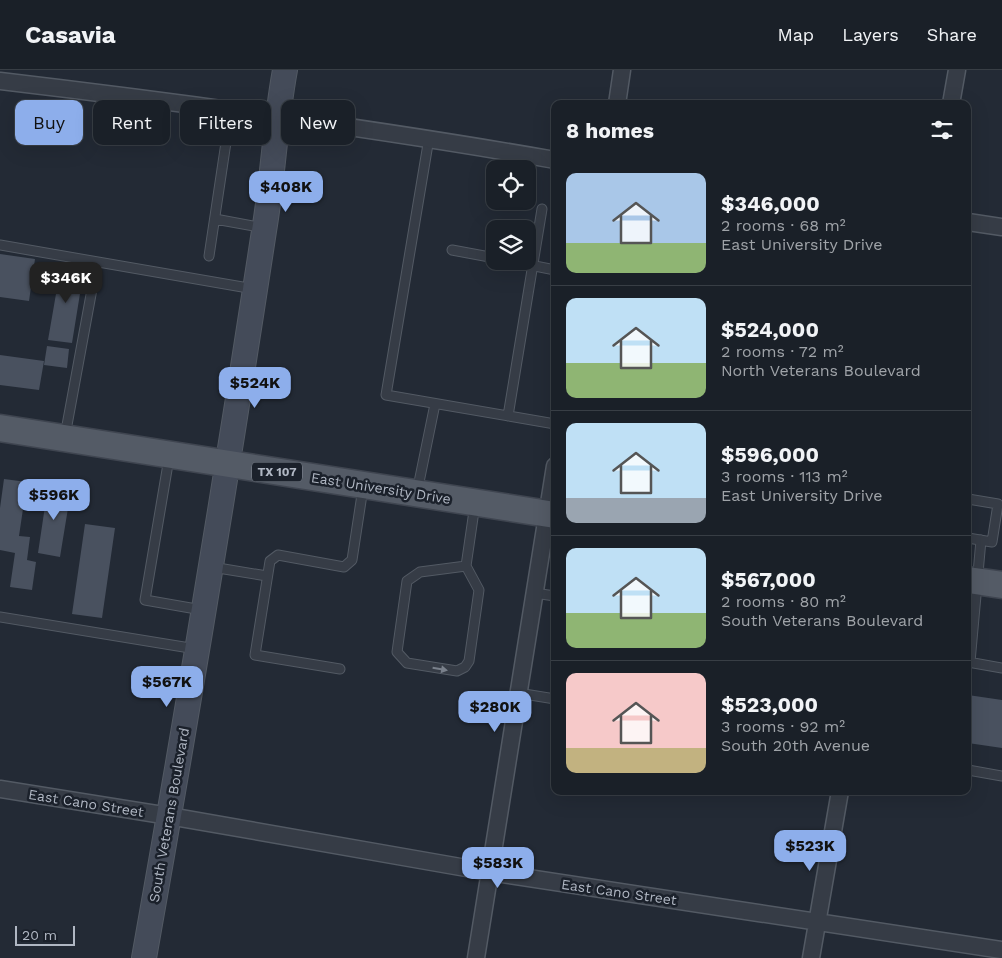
<!DOCTYPE html>
<meta charset="utf-8">
<style>
body{margin:0;font-family:"Work Sans",sans-serif;background:#272d34;color:#f1f3f6;height:100vh;display:flex;flex-direction:column;font-size:19px;white-space:nowrap}
*{box-sizing:border-box;margin:0}
p{font-size:16px;color:#9fa3a8}
.icon{flex:none;width:28px;height:28px;fill:none;stroke:currentColor;stroke-width:2;stroke-linecap:round;stroke-linejoin:round}
.map{position:relative;flex:1;overflow:hidden}
.details{position:absolute;left:551px;top:30px;width:420px;height:695px;display:flex;flex-direction:column;background:#1a2028;border-radius:10px;box-shadow:0 5px 20px #0002,0 0 0 1px #383e45}
.details>*{flex:none}
.banner{position:absolute;left:15px;top:30px;width:461px;height:45px;display:flex;gap:10px}
.controls{position:absolute;left:486px;top:90px;display:grid;gap:10px}
.controls a{display:grid;place-items:center;width:50px;height:50px;border-radius:10px;background:#1a2028;box-shadow:0 5px 20px #0002,0 0 0 1px #383e45;font-size:25px}
.scale{position:absolute;left:15px;bottom:12px;width:60px;box-sizing:border-box;padding-left:5px;border:2px solid #b0b7c3;border-top:0;font-size:14px;line-height:18px;white-space:nowrap;color:#b0b7c3;-webkit-text-stroke:4px #1b212b;paint-order:stroke}
.price{position:absolute;translate:-50% -42px;padding:0 11px;border-radius:10px;background:#8daeeb;color:#111;font-size:16px;line-height:32px;filter:drop-shadow(0 1px 2px #0008)}
.price::after{content:'';position:absolute;left:50%;top:30px;width:15px;height:11px;margin-left:-8px;background:inherit;clip-path:polygon(0 0,100% 0,50% 100%)}
.price.on{background:#222;color:#fff}
ul{padding:0;list-style:none}
li{display:flex;align-items:center;gap:15px;height:125px;padding:0 15px}
li+li{border-top:1px solid #383e45}
li span{display:grid;place-items:center;flex:none;width:140px;height:100px;border-radius:10px;color:#555}
li>.icon{margin-inline-start:auto}
span .icon{width:60px;height:60px;fill:#fffc;stroke-width:1}
li b{font-size:21px}
h2{display:flex;justify-content:space-between;align-items:center;height:60px;padding:0 15px;font-size:21px}
.tag{padding:0 18px;border-radius:10px;background:#1a2028;box-shadow:0 5px 20px #0002,0 0 0 1px #383e45;font-size:18px;line-height:45px}
.tag.on{background:#8daeeb;color:#111}
header{display:flex;align-items:center;gap:30px;box-sizing:border-box;height:70px;padding:0 25px;background:#1a2028;border-bottom:1px solid #383e45}
header strong{font-size:24px}
nav{display:flex;gap:28px;margin-inline-start:auto;font-size:18px}
.map>svg:first-child{display:block}
.building{fill:#49515f}
.lines{fill:none;stroke-linecap:round;stroke-linejoin:round}
.lane-casing{stroke:#535a64;stroke-width:11}
.street-casing{stroke:#535a64;stroke-width:19}
.secondary-casing{stroke:#535a64;stroke-width:26}
.primary-casing{stroke:#3f4550;stroke-width:29}
.lane{stroke:#363c46;stroke-width:9}
.street{stroke:#363c46;stroke-width:16}
.secondary{stroke:#444b59;stroke-width:24}
.primary{stroke:#545b66;stroke-width:26}
.oneway{fill:#79808b}
.labels{text-anchor:middle;dominant-baseline:central;stroke-width:5;stroke-linejoin:round;paint-order:stroke}
.shield{fill:#1b212b;stroke:#838a95;stroke-width:1}
.shield-label{font-size:12px;font-weight:bold;fill:#b0b7c3}
.street-label{font-size:14px;fill:#b0b7c3;stroke:#1b212b}
</style>
<header>
<strong>Casavia</strong>
<nav><a>Map</a><a>Layers</a><a>Share</a></nav>
</header>
<div class="map">
<svg width="1002" height="888" viewBox="0 0 1002 888">
<rect width="100%" height="100%" fill="#232a35"/>
<path class="building" d="M0,184L35,189L29,231L0,227Z
M61,195L84,199L72,273L48,270Z
M47,276L69,279L67,298L44,295Z
M0,285L44,291L39,320L0,315Z
M4,409L27,412L19,466L30,467L27,490L36,492L32,520L10,517L15,483L0,480V438Z
M48,416L71,420L60,487L38,483Z
M85,454L115,458L102,548L72,544Z
M968,625L1002,630V678L968,673Z"/>
<g class="lines">
<g class="lane-casing">
<path id="lane" d="M429,68L386,325L555,354
M215,149L264,158
M0,175L254,219
M452,180L495,188
M209,186L231,39
M510,191L555,200
M508,346L542,139
M65,366L97,192
M169,388L145,530L202,540
M417,422L435,334
M968,429L998,434L992,472L968,468
M466,496L420,502L407,511L397,582L407,593L457,601L465,597L469,591L479,520L466,496L475,434
M212,497L267,506
M534,523L555,526
M0,547L196,579
M968,592L1002,598
M970,592L981,470
M340,599L255,585L270,491L278,485L344,497L352,490L363,418
M518,623L555,629
M968,700L1002,706"/>
</g>
<g class="street-casing">
<path id="street" d="M0,11C186,33 371,58 555,90
M617,34L622,0
M951,34L957,0
M968,152L1002,157
M0,719L169,746L489,802L1002,880
M476,888L555,396
M811,888L840,721"/>
</g>
<g class="secondary-casing">
<path id="secondary" d="M144,888C187,646 227,404 264,161C273,108 275,54 285,0"/>
</g>
<g class="primary-casing">
<path id="primary" d="M0,358L555,445
M968,510L1002,515"/>
</g>
<use href="#lane" class="lane"/>
<use href="#street" class="street"/>
<use href="#secondary" class="secondary"/>
<use href="#primary" class="primary"/>
</g>
<defs><path id="oneway-solid" d="M-6-.8H1V-3.2L6.5 0L1 3.2V.8H-6Z" transform="scale(1.25)"/></defs>
<use class="oneway" href="#oneway-solid" transform="translate(440 599) rotate(10)"/>
<g class="labels">
<rect class="shield" x="252" y="392.5" width="50" height="19" rx="4"/>
<g class="shield-label">
<text x="277" y="402">TX 107</text>
</g>
<g class="street-label">
<text transform="translate(381 418) rotate(9)">East University Drive</text>
<text transform="translate(86 733) rotate(9)">East Cano Street</text>
<text transform="translate(169 745) rotate(-80)">South Veterans Boulevard</text>
<text transform="translate(619 822) rotate(8)">East Cano Street</text>
</g>
</g>
</svg>
<div class="controls">
<a><svg class="icon" aria-label="locate" viewBox="0 0 24 24"><circle cx="12" cy="12" r="6"/><path d="M12 2v4M12 18v4M2 12h4M18 12h4"/></svg></a>
<a><svg class="icon" aria-label="layers" viewBox="0 0 24 24"><path d="M12 4l9 5-9 5-9-5zM3 14l9 5 9-5"/></svg></a>
</div>
<div class="scale">20 m</div>
<b class="price" style="left:286px;top:143px">$408K</b>
<b class="price on" style="left:66px;top:234px">$346K</b>
<b class="price" style="left:255px;top:339px">$524K</b>
<b class="price" style="left:54px;top:451px">$596K</b>
<b class="price" style="left:167px;top:638px">$567K</b>
<b class="price" style="left:495px;top:663px">$280K</b>
<b class="price" style="left:810px;top:802px">$523K</b>
<b class="price" style="left:498px;top:819px">$583K</b>
<div class="banner">
<a class="tag on">Buy</a>
<a class="tag">Rent</a>
<a class="tag">Filters</a>
<a class="tag">New</a>
</div>
<section class="details">
<h2>8 homes<svg class="icon" aria-label="filters" viewBox="0 0 24 24"><path d="M4 7h16M4 17h16"/><circle cx="9" cy="7" r="2"/><circle cx="15" cy="17" r="2"/></svg></h2>
<ul>
<li><span style="background:linear-gradient(#a9c7e8 70%,#8fb573 0)"><svg class="icon" aria-label="home" viewBox="0 0 24 24"><path d="M3 11l9-7 9 7M6 9v11h12V9"/></svg></span><div><b>$346,000</b><p>2 rooms · 68 m²</p><p>East University Drive</p></div></li>
<li><span style="background:linear-gradient(#bfe0f5 65%,#8fb573 0)"><svg class="icon" aria-label="home" viewBox="0 0 24 24"><path d="M3 11l9-7 9 7M6 9v11h12V9"/></svg></span><div><b>$524,000</b><p>2 rooms · 72 m²</p><p>North Veterans Boulevard</p></div></li>
<li><span style="background:linear-gradient(#bfe0f5 75%,#9aa5b1 0)"><svg class="icon" aria-label="home" viewBox="0 0 24 24"><path d="M3 11l9-7 9 7M6 9v11h12V9"/></svg></span><div><b>$596,000</b><p>3 rooms · 113 m²</p><p>East University Drive</p></div></li>
<li><span style="background:linear-gradient(#bfe0f5 65%,#8fb573 0)"><svg class="icon" aria-label="home" viewBox="0 0 24 24"><path d="M3 11l9-7 9 7M6 9v11h12V9"/></svg></span><div><b>$567,000</b><p>2 rooms · 80 m²</p><p>South Veterans Boulevard</p></div></li>
<li><span style="background:linear-gradient(#f6c9c9 75%,#c2b280 0)"><svg class="icon" aria-label="home" viewBox="0 0 24 24"><path d="M3 11l9-7 9 7M6 9v11h12V9"/></svg></span><div><b>$523,000</b><p>3 rooms · 92 m²</p><p>South 20th Avenue</p></div></li>
</ul>
</section>
</div>
